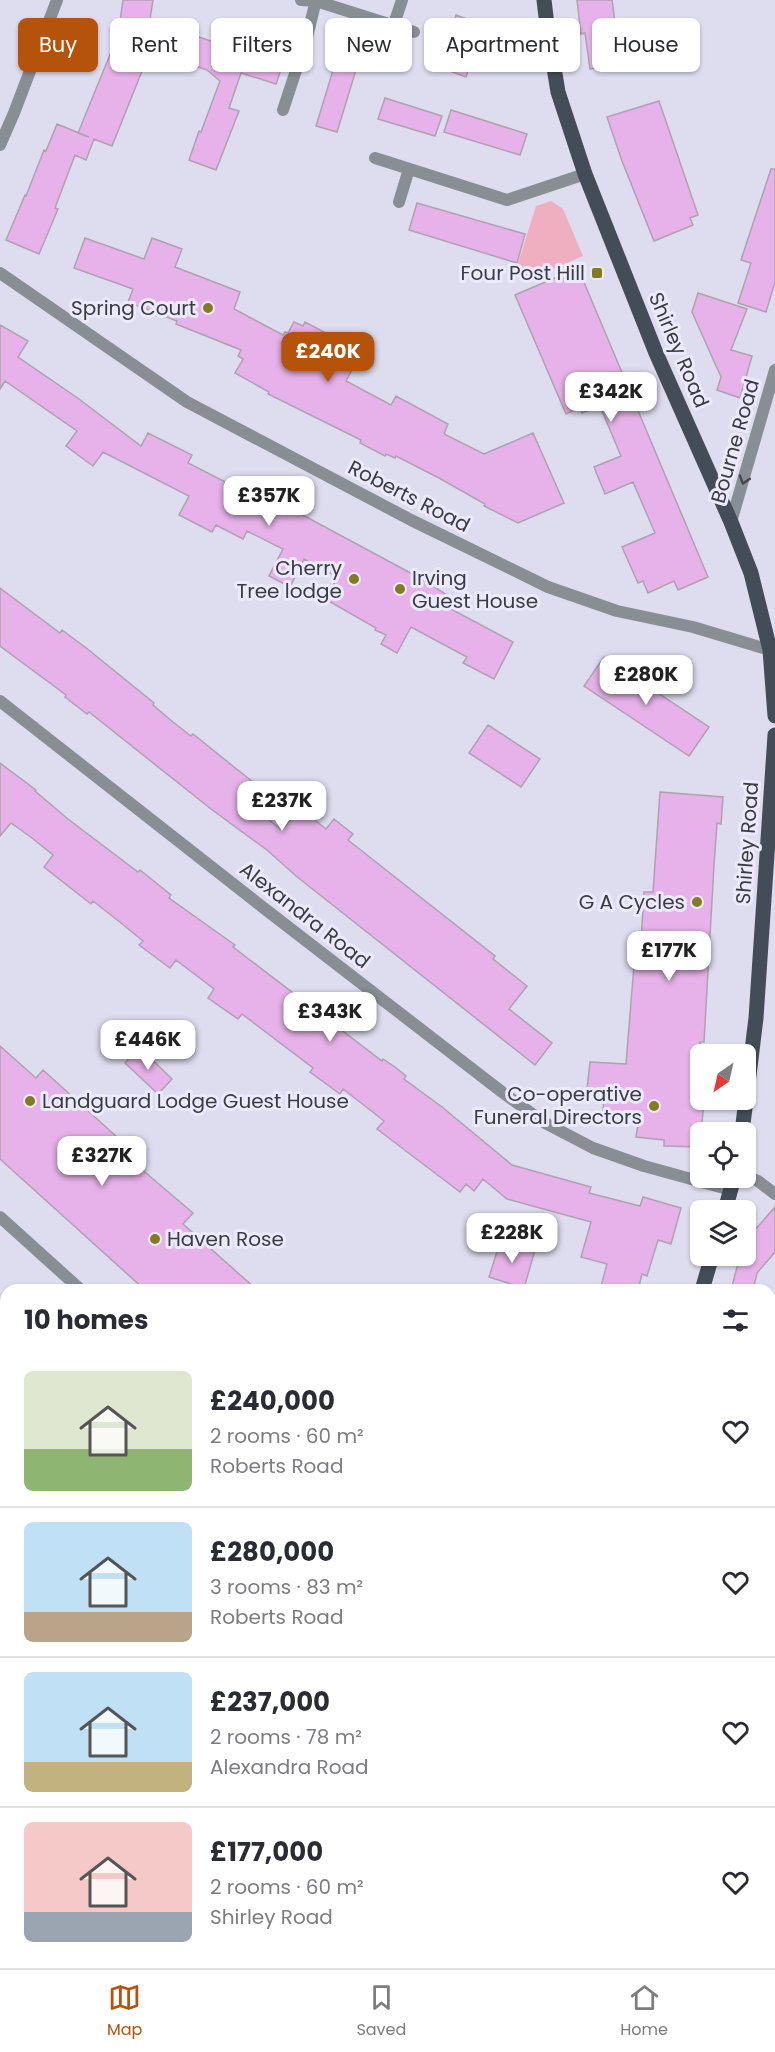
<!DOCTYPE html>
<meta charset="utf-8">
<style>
body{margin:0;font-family:Poppins,sans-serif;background:#f2f2f3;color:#2b2b33;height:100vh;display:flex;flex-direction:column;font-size:22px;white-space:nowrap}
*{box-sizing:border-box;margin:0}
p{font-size:20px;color:#7c7c81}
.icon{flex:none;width:33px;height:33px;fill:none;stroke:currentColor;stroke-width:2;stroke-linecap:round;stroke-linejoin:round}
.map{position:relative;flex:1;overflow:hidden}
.side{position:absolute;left:0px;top:1284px;width:776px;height:684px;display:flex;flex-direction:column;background:#fff;border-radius:18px 18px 0 0;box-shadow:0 2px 4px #0004}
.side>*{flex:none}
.top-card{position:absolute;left:18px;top:18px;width:740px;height:54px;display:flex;gap:12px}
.needle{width:39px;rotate:214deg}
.fabs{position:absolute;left:690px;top:1044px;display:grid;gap:12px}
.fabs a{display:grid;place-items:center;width:66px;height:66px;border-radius:9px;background:#fff;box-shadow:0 2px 4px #0004;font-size:30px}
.price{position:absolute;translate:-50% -51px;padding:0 14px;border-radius:12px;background:#fff;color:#222;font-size:20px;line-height:39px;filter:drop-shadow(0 2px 3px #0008)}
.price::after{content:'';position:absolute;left:50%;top:36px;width:18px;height:14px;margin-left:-9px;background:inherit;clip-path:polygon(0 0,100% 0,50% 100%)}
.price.selected{background:#b45309;color:#fff}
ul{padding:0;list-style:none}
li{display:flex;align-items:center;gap:18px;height:150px;padding:0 24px}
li+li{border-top:2px solid #e1e1e2}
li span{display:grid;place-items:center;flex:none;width:168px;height:120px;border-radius:9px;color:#555}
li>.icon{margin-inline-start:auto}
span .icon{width:72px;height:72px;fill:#fffc;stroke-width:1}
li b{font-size:26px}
h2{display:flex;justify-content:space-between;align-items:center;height:72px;padding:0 24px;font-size:26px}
.tag{padding:0 21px;border-radius:9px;background:#fff;box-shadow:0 2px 4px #0004;font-size:21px;line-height:54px}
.tag.selected{background:#b45309;color:#fff}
.tabs{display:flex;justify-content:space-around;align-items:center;height:84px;border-top:2px solid #e1e1e2;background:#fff;font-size:16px;color:#7c7c81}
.tabs a{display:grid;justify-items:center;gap:3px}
.tabs .selected{color:#b45309}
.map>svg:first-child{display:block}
.grass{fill:#f0aec1}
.building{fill:#e7b2e9;stroke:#afa1af;stroke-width:1.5}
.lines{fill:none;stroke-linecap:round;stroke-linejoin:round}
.minor{stroke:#898e94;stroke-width:12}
.tertiary{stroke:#898e94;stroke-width:12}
.primary{stroke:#444c58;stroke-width:15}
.oneway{stroke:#47474e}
.poi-dot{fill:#847b21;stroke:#ebe9fc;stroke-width:2}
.labels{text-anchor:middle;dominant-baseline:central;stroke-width:6;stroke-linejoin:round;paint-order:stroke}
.poi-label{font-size:20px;fill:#3b3b42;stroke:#ebe9fc;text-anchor:end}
.street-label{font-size:20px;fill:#3b3b42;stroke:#ebe9fc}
</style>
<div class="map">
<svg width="775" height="1968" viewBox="0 0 775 1968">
<rect width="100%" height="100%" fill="#dedcef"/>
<path class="grass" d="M551,201L563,209L583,256L523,282L516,270L536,206Z"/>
<path class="building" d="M123,0H153L142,71L112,146L94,139L86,160L75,155L55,208L58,209L39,254L6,240L25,195L26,196L44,150L46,151L57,124L89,137L78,133L118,35Z
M577,0H612L621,65L590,69L585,33L581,34Z
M456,15L475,22L467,46L448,41Z
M196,36L231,48L234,40L285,58L276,84L241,73L229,108L239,111L216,170L189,160L199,131L201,132L220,81L207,70L186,63Z
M456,43L475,49L466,77L447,70Z
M338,54L359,60L337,132L316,126Z
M385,98L442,116L435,136L378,119Z
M659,101L698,215L690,218L693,225L654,241L622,161L607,117Z
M451,110L527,134L520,155L444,132Z
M771,169H775V282L766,312L738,303L751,263L741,260Z
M417,203L525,234L517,263L409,230Z
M85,238L144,259L152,238L182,249L175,267L240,292L234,309L283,335L285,332L288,333L294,322L303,326L305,322L347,344L345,348L356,353L350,366L353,368L346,381L391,405L396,396L448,424L444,434L484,454L533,433L564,503L518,523L484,506L485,504L439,478L396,456L395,458L386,454L385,456L360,443L361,440L268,394L269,392L235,373L243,359L238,356L241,350L176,324L177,321L128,302L133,289L74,268Z
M578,268L708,577L678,590L674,581L648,593L643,581L638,583L622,547L655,533L633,482L605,494L594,467L621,456L600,406L582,413L580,408L566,414L515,295Z
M698,293L747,309L731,350L752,356L740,398L717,390L721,377L692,312Z
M0,325L28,341L18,357L79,399L141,446L148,433L192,455L188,463L241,490L245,484L418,577L452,598L447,607L513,642L494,679L463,663L467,657L411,627L397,653L381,644L386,635L375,630L376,628L325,599L338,577L304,559L290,587L269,576L283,549L247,531L243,539L216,525L212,532L179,515L189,496L103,452L93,466L66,446L77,431L5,381L0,389Z
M0,588L60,633L62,630L85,647L154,703L153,705L173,722L191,736L193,734L254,783L242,799L282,830L300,808L326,829L334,819L353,834L348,840L495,956L493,959L527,986L509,1009L552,1043L535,1065L296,876L267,850L211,809L89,712L87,714L65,697L66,695L0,646Z
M604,657L709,727L689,756L584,686Z
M488,725L540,759L521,787L469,753Z
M0,763L36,790L35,791L68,819L138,872L140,870L171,895L169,898L235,945L233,947L382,1061L383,1059L395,1067L406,1076L404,1079L442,1107L512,1165L591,1187L589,1193L640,1206L643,1197L681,1208L671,1244L658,1240L647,1276L642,1274L638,1290H600L607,1264L581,1257L591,1222L507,1199L483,1179L474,1191L466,1184L460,1192L377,1129L384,1121L365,1106L343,1089L340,1094L310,1072L313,1068L242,1014L238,1019L208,998L214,989L176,960L170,968L139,945L143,941L121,923L93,901L91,904L44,867L53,855L32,838L11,823L0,836Z
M660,792L723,797L721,824L717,823L714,865L704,1042H700V1100H704L700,1147L664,1146V1140L636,1137L638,1124L630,1123V1116L603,1113L604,1091L587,1089L590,1062L626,1064L636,941L641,942L644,892H653Z
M0,1046L36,1078L43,1070L118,1138L112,1144L193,1213L183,1224L257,1290H145L0,1159Z
M139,1047L172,1079L158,1094L125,1063Z
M775,1207V1252L757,1273L753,1290H731L740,1256H746V1240Z
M501,1239L535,1250L524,1288L489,1277Z"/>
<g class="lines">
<path class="minor" d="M301,0L316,1L414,32
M394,24L402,0
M283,110L307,37L316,0
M375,158L507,200L585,174
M399,202L409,169
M0,273L187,402L411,520L548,587L617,611L693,627L770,650
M731,522L775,370
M0,701L265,909L502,1092L545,1123L593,1148L644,1166L731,1190
M746,1176L758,1181L775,1194
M0,1217L81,1290
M770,1519L775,1522
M0,1559L6,1550
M770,1901L775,1902
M279,1962V1968
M167,1968L171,1962"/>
<path class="tertiary" d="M0,145L14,113L57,0"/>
<path class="primary" d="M544,0L547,25L558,92L585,174L656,353L731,522L751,573L770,650L775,716
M742,1132L756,1018L775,735
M725,1210L734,1178
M702,1290L712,1256
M683,1968L684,1962"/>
</g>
<defs><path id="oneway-chevron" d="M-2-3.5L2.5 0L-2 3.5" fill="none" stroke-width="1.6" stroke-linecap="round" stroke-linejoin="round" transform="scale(1.5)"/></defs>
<use class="oneway" href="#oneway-chevron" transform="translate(744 480) rotate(107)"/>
<g class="poi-dot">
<rect x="591" y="267" width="12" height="12" rx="3"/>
<circle cx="208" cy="308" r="6"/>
<circle cx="354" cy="579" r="6"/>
<circle cx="400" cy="589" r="6"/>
<circle cx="697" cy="902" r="6"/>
<circle cx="30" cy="1101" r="6"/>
<circle cx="654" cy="1106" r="6"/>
<circle cx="155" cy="1239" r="6"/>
</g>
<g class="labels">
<g class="poi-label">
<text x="585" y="273">Four Post Hill</text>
<text x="196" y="308">Spring Court</text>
<text x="342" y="568">Cherry<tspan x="342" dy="23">Tree lodge</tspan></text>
<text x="412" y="578" text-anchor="start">Irving<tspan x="412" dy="23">Guest House</tspan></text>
<text x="685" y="902">G A Cycles</text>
<text x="642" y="1094">Co-operative<tspan x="642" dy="23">Funeral Directors</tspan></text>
<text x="42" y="1101" text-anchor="start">Landguard Lodge Guest House</text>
<text x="167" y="1239" text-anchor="start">Haven Rose</text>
</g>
<g class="street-label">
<text transform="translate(679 350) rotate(67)">Shirley Road</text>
<text transform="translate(735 441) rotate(-74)">Bourne Road</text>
<text transform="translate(409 496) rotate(27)">Roberts Road</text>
<text transform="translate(747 843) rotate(-86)">Shirley Road</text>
<text transform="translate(305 915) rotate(38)">Alexandra Road</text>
</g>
</g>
</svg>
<div class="fabs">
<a><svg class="needle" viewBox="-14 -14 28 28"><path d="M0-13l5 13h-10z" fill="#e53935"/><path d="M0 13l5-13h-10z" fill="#7c7c81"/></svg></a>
<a><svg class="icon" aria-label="locate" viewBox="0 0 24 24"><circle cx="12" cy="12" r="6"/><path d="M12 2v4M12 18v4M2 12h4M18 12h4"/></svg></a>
<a><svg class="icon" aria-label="layers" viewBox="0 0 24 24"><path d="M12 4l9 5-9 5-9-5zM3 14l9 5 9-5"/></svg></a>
</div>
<b class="price selected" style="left:328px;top:383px">£240K</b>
<b class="price" style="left:611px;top:423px">£342K</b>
<b class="price" style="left:269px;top:527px">£357K</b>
<b class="price" style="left:646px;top:706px">£280K</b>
<b class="price" style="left:282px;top:832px">£237K</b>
<b class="price" style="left:669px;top:982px">£177K</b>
<b class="price" style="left:330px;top:1043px">£343K</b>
<b class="price" style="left:148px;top:1071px">£446K</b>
<b class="price" style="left:102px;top:1187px">£327K</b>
<b class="price" style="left:512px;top:1264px">£228K</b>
<div class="top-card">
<a class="tag selected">Buy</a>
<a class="tag">Rent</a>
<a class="tag">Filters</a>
<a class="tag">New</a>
<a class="tag">Apartment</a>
<a class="tag">House</a>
</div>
<section class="side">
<h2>10 homes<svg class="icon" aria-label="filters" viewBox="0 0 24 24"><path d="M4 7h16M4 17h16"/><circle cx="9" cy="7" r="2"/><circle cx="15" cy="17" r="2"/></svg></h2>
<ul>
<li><span style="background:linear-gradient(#dfe7d0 65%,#8fb573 0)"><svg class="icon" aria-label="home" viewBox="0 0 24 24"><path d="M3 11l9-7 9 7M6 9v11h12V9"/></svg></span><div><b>£240,000</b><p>2 rooms · 60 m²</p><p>Roberts Road</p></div><svg class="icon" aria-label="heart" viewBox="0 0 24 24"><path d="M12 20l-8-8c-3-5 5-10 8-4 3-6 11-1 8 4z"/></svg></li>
<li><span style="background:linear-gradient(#bfe0f5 75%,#b9a48a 0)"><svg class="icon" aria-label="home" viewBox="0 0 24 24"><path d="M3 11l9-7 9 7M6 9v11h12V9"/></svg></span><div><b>£280,000</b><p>3 rooms · 83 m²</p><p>Roberts Road</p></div><svg class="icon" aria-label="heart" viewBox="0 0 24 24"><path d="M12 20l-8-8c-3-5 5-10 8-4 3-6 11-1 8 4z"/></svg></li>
<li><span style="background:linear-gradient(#bfe0f5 75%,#c2b280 0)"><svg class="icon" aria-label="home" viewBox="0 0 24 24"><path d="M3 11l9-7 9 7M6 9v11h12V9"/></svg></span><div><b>£237,000</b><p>2 rooms · 78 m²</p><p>Alexandra Road</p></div><svg class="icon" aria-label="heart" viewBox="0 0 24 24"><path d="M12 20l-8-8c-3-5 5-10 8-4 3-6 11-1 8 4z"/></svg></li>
<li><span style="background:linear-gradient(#f6c9c9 75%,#9aa5b1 0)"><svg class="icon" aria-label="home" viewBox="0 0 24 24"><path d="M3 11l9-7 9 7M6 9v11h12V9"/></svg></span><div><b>£177,000</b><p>2 rooms · 60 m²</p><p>Shirley Road</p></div><svg class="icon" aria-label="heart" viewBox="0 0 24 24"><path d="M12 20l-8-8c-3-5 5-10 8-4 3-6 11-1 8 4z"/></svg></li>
</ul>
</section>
</div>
<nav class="tabs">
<a class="selected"><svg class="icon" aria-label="map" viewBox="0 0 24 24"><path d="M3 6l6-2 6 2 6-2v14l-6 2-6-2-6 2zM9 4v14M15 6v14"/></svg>Map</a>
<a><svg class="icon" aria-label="saved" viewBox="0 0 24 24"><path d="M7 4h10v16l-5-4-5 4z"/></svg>Saved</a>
<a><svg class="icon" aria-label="home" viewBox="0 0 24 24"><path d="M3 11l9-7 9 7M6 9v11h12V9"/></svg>Home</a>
</nav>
